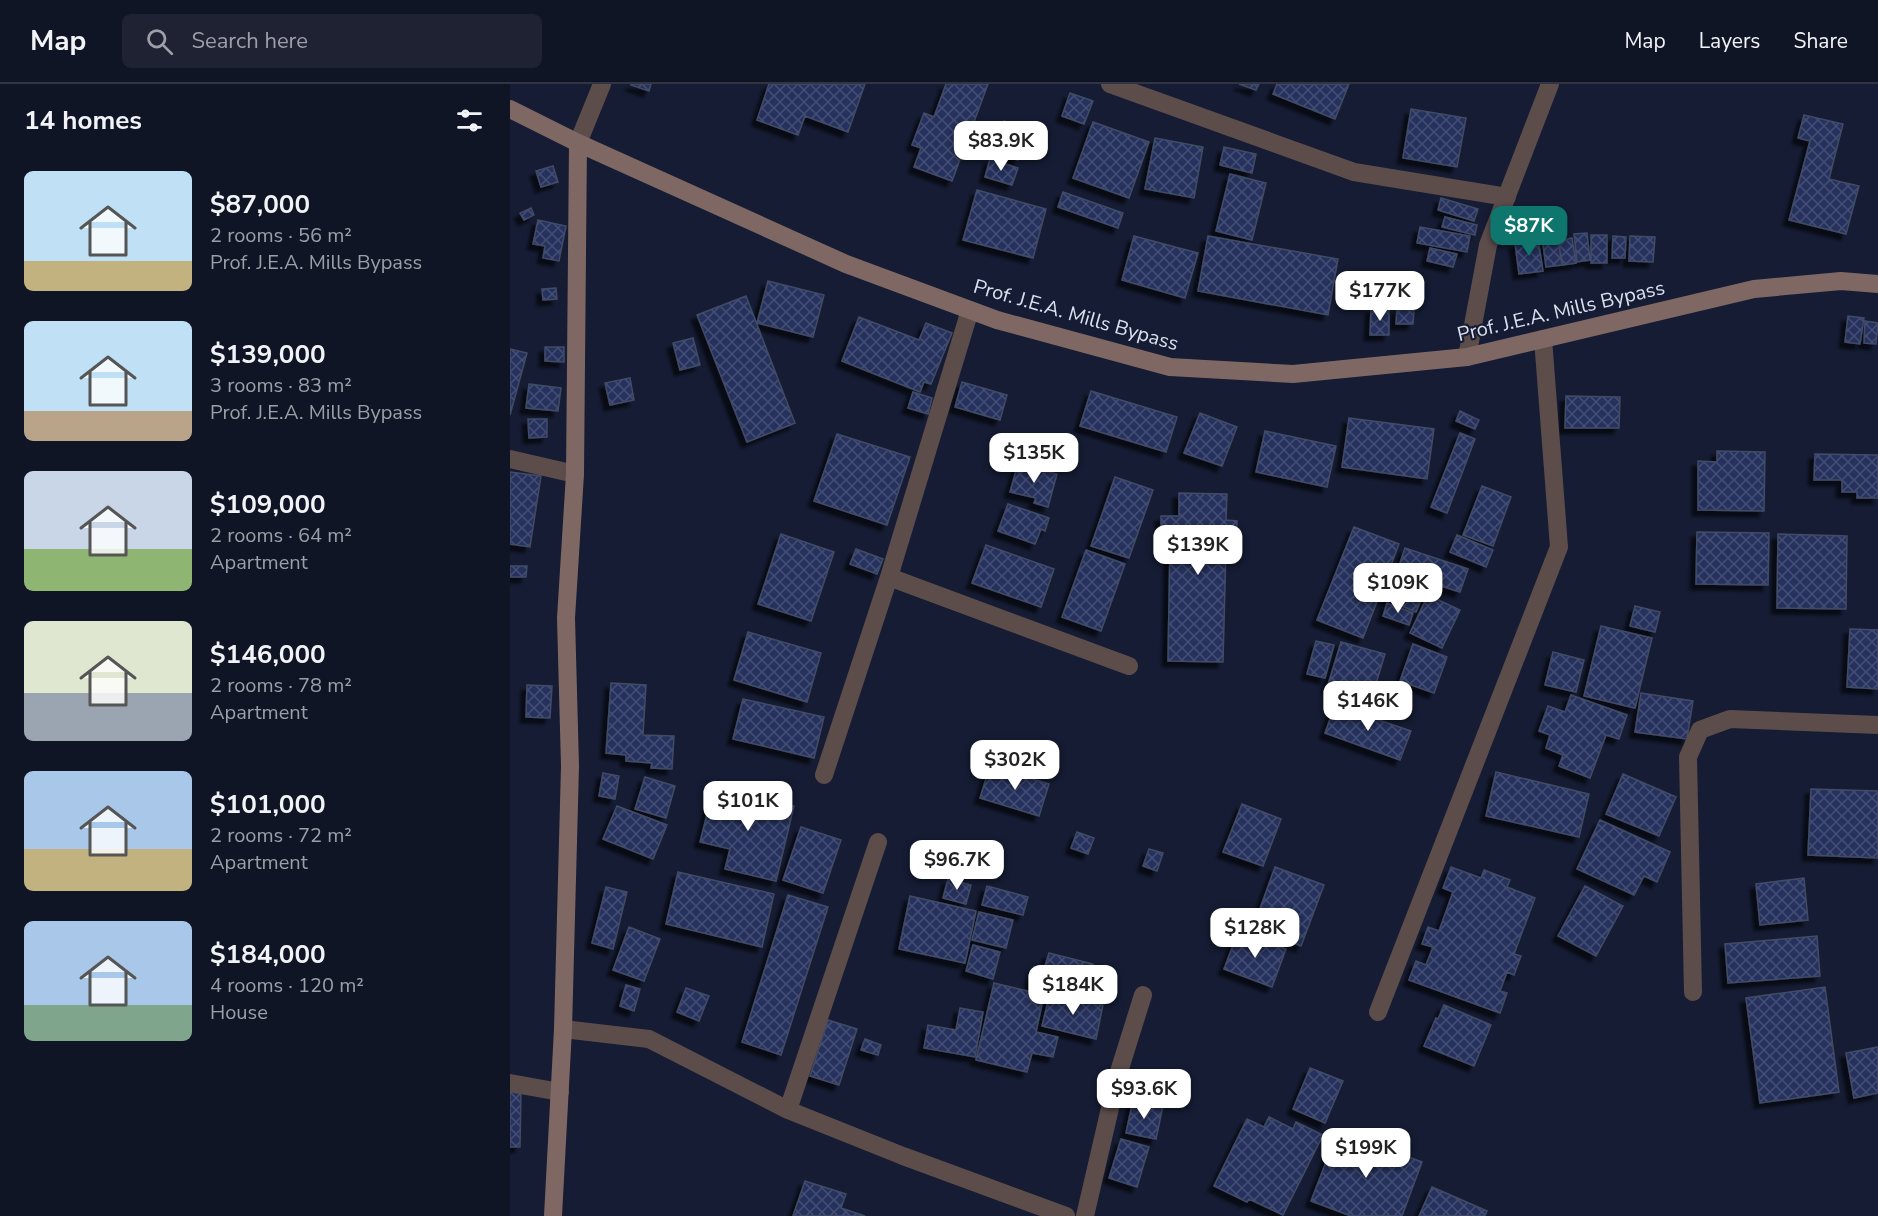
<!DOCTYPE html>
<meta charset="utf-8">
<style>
body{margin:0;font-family:"Nunito Sans",sans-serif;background:#1e2232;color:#f1f3f6;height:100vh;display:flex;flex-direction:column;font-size:22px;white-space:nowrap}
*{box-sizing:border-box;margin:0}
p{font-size:20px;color:#9c9fa7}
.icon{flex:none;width:33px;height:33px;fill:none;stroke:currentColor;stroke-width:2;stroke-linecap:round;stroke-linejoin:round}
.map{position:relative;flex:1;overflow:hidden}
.panel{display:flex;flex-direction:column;background:#101526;width:510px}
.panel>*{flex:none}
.price{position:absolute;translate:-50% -51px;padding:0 14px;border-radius:12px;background:#fff;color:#222;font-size:20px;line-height:39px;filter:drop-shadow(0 2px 3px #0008)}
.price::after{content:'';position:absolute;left:50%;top:36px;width:18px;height:14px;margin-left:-9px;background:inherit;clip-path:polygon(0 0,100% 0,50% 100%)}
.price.on{background:#0f766e;color:#fff}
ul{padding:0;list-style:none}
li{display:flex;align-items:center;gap:18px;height:150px;padding:0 24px}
li span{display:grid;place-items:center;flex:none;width:168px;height:120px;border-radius:9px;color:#555}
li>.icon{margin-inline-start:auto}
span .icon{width:72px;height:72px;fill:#fffc;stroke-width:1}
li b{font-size:26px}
h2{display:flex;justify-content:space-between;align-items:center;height:72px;padding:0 24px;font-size:26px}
header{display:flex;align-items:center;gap:36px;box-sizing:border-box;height:84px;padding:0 30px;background:#101526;border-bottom:2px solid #303443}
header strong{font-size:28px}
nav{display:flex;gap:33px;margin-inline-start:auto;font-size:21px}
.search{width:420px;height:54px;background:#1e2232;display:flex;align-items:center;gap:15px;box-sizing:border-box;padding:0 21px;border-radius:9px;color:#9c9fa7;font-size:22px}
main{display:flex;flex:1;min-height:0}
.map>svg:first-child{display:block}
.building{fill:url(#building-cross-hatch);stroke:#424b65;stroke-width:1.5;filter:url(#shadow)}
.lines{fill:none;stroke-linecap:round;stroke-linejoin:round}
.street{stroke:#5c4d4b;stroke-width:18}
.secondary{stroke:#7f6864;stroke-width:18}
.labels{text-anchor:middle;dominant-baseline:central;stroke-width:4.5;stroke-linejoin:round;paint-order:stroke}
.street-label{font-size:20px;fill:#dbe1f1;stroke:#151c33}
</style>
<header>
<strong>Map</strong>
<div class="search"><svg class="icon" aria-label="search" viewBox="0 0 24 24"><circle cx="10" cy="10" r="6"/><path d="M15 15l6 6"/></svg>Search here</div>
<nav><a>Map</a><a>Layers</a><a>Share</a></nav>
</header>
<main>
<section class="panel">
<h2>14 homes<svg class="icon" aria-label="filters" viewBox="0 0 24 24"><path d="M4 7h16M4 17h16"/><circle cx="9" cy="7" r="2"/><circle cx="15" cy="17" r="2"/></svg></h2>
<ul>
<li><span style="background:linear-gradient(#bfe0f5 75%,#c2b280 0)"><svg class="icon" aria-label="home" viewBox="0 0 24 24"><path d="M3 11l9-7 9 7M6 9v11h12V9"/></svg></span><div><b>$87,000</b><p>2 rooms · 56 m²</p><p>Prof. J.E.A. Mills Bypass</p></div></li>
<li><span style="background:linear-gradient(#bfe0f5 75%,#b9a48a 0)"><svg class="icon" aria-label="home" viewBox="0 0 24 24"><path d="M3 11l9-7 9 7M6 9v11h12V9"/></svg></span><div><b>$139,000</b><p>3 rooms · 83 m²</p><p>Prof. J.E.A. Mills Bypass</p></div></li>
<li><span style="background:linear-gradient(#c9d6e8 65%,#8fb573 0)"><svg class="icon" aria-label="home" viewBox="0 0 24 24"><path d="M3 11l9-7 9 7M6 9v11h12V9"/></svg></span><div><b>$109,000</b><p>2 rooms · 64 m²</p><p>Apartment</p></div></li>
<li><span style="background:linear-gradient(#dfe7d0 60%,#9aa5b1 0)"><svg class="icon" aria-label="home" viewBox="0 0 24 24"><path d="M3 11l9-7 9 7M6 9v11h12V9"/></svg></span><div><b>$146,000</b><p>2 rooms · 78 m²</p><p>Apartment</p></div></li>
<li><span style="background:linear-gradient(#a9c7e8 65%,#c2b280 0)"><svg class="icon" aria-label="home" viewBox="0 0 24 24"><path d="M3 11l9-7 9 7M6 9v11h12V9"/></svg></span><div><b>$101,000</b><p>2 rooms · 72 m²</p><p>Apartment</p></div></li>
<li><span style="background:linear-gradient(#a9c7e8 70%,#7fa58c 0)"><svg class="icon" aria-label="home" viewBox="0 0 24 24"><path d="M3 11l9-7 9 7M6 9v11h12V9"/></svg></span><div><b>$184,000</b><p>4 rooms · 120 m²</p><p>House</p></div></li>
</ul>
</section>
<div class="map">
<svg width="1368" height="1132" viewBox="0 0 1368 1132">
<defs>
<pattern id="building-cross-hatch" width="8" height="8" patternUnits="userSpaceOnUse" patternTransform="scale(1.5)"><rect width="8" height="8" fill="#25325d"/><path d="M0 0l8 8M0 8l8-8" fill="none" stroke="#444f75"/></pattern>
<filter id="shadow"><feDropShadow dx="-5.5" dy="5.5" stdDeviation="1.5" flood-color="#0009"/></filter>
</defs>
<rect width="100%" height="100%" fill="#151c33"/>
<path class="building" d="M122,0H141L139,7L121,1Z
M259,0H355L338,48L295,32L288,51L247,36Z
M436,0H478L442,97L404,83L411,64L402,61L414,29L424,33Z
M729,0H749L746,6Z
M767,0H839L825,35L763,10Z
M560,9L583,17L574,40L552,32Z
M901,25L956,34L947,83L893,74Z
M1294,31L1333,40L1319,95L1349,102L1336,150L1279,136L1300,57L1288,54Z
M494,37L519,45L508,76L484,68Z
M583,38L639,58L619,114L563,94Z
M645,54L693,63L684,114L635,105Z
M714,63L746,70L742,89L710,81Z
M480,75L508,84L502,101L475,93Z
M43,82L48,98L31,103L26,87Z
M720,90L756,99L742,156L706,147Z
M467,106L536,125L523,174L453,156Z
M553,108L613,129L608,144L548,123Z
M931,114L968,125L964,137L928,126Z
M21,124L24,131L14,136L10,129Z
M935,133L967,141L965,151L932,143Z
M28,136L56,142L49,177L33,174L35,162L23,160Z
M1046,142L1052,181L1036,183L1031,145Z
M910,143L960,152L957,168L907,159Z
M1077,149L1080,176L1067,178L1064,150Z
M1081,151H1097V179H1081Z
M624,152L688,169L675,214L612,196Z
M698,152L828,175L818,231L688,207Z
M1103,152L1116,153L1115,174H1102Z
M1120,152L1145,153L1143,178L1119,177Z
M1062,154L1066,179L1053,181L1048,157Z
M1028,155L1033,187L1009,190L1005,159Z
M920,164L947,170L943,183L917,177Z
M258,197L314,211L303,253L247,239Z
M46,204L47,215L33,216L32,205Z
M236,212L285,339L237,358L187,231Z
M861,224L879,225V251H860Z
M887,225L904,226L903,240H886Z
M1338,232L1354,234L1350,260L1335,258Z
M349,233L409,256L416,239L442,249L421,300L414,298L410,308L332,277Z
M1355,237L1368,239L1366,260L1354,259Z
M183,254L190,281L170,286L163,259Z
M35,263H54V278L35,277Z
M0,265L17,269L0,331Z
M120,294L124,316L100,321L95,299Z
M452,298L497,311L490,336L445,323Z
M19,300L51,304L48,327L16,324Z
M581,307L667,333L656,368L570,342Z
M403,308L422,314L418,330L398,324Z
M1056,312L1110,313L1109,344H1055Z
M950,327L969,336L965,345L946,337Z
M690,329L727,343L712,382L674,369Z
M839,334L924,345L917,395L832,383Z
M18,335H37V353L19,354Z
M755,347L826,362L817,403L746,388Z
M950,349L965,355L937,429L921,423Z
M327,350L400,373L377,441L304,417Z
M1207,367L1255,368L1254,427L1188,426V377L1207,378Z
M1305,370L1368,371V414H1347V408H1332V396H1304Z
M508,380L547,390L538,423L524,419L526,414L500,408Z
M0,388L31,392L20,463L0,460Z
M605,393L643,406L619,474L581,462Z
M972,402L1001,413L983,462L953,451Z
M669,409L717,410L716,436L727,437L726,463H716L713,578L658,577L660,463H651V432H669Z
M498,420L539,434L535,447L531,445L525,460L488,447Z
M844,443L889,460L853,554L807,536Z
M1187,448L1259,449L1258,501L1186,500Z
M271,450L324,468L301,537L248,520Z
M1268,450L1337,452L1336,525L1267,524Z
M947,451L983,466L976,483L940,468Z
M476,461L544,485L531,523L462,499Z
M895,464L958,485L950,508L887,488Z
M346,465L373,475L367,490L340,480Z
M576,466L615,480L591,547L552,533Z
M0,482H17L16,493H0Z
M885,491L916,504L906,528L875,515Z
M918,511L950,526L932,564L900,549Z
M877,519L903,529L899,541L873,532Z
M1125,522L1150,528L1145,548L1120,542Z
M1091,542L1142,554L1125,624L1074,612Z
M1340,545L1368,546V605L1337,603Z
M238,548L311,569L297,618L224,596Z
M806,557L824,561L815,594L797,590Z
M831,558L875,570L861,616L817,604Z
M903,560L937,573L924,609L890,597Z
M1043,568L1074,576L1066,608L1035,601Z
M101,599L136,601L133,651L164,652L162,685L141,684L142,679L116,677V671L96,669Z
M17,601L42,602L40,634L16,633Z
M1131,609L1183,617L1177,655L1125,648Z
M1061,611L1117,631L1109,655L1096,651L1080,694L1049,682L1053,671L1036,664L1040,651L1029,647L1038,622L1055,628Z
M233,615L314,633L304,674L223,655Z
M825,621L901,647L890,676L815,649Z
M480,682L539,700L529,732L470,714Z
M986,688L1079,710L1069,753L976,732Z
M93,689L109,692L105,715L89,712Z
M1113,690L1166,713L1149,752L1096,730Z
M135,693L165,702L156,734L125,725Z
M204,703L284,722L266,797L215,785L220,765L190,758Z
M1301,705L1368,707V774L1298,771Z
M732,720L771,735L753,782L713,768Z
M107,722L157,741L143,775L93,755Z
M1090,736L1160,768L1147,798L1134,792L1124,811L1067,785Z
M291,743L331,756L313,809L273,796Z
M567,748L584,754L578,770L561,764Z
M639,765L653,769L647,787L633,782Z
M765,783L814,801L791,862L743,844Z
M941,783L971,794L974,786L1000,796L997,803L1025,814L1004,870L1011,872L1004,891L997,888L990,907L997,909L990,929L899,896L906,877L916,881L923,863L912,860L918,843L929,847L943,808L933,804Z
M168,788L264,810L252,863L156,840Z
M1294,794L1298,836L1250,841L1246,800Z
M438,795L461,801L456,820L433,814Z
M477,802L518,813L513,831L472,821Z
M1075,802L1113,822L1086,872L1048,852Z
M96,803L117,808L103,865L82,859Z
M278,811L318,823L271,971L232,958Z
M400,812L466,827L455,879L389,865Z
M469,828L503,836L496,864L462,856Z
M119,843L150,855L134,897L103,886Z
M728,848L776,865L762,903L714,885Z
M1307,852L1310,892L1218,899L1215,860Z
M463,861L490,868L483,895L456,887Z
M539,869L583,880L575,913L520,900L524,883L534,885Z
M484,899L534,911L526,948L548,953L543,973L522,969L517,988L466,976Z
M116,901L130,905L124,927L110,922Z
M1315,903L1329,1008L1250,1019L1236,914Z
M176,904L199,912L189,937L167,928Z
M540,909L593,921L586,955L532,942Z
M934,921L981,941L964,982L914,962L926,934L928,935Z
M450,924L473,928L465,973L414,964L418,941L446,946Z
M318,936L347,945L329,1001L300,992Z
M355,955L371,961L368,971L351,966Z
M1368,963V1009L1344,1014L1336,969Z
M800,984L833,997L815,1039L783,1025Z
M0,1005H11L10,1063H0Z
M623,1016L653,1022L646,1055L616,1049Z
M759,1033L783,1045L786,1038L813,1051L773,1131L739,1115L737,1118L704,1102L737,1035L754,1043Z
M828,1047L912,1078L892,1132H841L801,1117Z
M611,1055L639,1063L627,1103L599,1094Z
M295,1097L336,1110L331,1124L355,1132H283Z
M922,1103L977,1127L975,1132H909Z"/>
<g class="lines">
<path class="street" d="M600,0L844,88L997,113
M68,59L92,0
M957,273L978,161L1040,0
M0,375L65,390
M379,493L619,582
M314,691L379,493L460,226
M1183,908L1178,673L1190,646L1220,635L1368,641
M868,928L1049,463L1033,255
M53,945L139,955L278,1026L393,1072L556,1132
M0,999L50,1008
M278,1026L368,758
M575,1132L607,994L633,911"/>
<path class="secondary" d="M0,25L68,59L336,180L487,236L660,283L783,290L957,273L1244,205L1331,197L1368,200
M43,1132L53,945L60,682L56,534L65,390L68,59"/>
</g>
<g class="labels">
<g class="street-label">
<text transform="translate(1051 227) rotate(-13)">Prof. J.E.A. Mills Bypass</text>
<text transform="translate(566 231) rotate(16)">Prof. J.E.A. Mills Bypass</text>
</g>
</g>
</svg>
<b class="price" style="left:491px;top:88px">$83.9K</b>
<b class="price on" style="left:1019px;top:173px">$87K</b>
<b class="price" style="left:870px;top:238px">$177K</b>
<b class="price" style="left:524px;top:400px">$135K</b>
<b class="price" style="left:688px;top:492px">$139K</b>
<b class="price" style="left:888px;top:530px">$109K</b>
<b class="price" style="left:858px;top:648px">$146K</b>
<b class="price" style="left:505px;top:707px">$302K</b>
<b class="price" style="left:238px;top:748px">$101K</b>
<b class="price" style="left:447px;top:807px">$96.7K</b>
<b class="price" style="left:745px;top:875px">$128K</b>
<b class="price" style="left:563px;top:932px">$184K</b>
<b class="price" style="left:634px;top:1036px">$93.6K</b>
<b class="price" style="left:856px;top:1095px">$199K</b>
</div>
</main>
